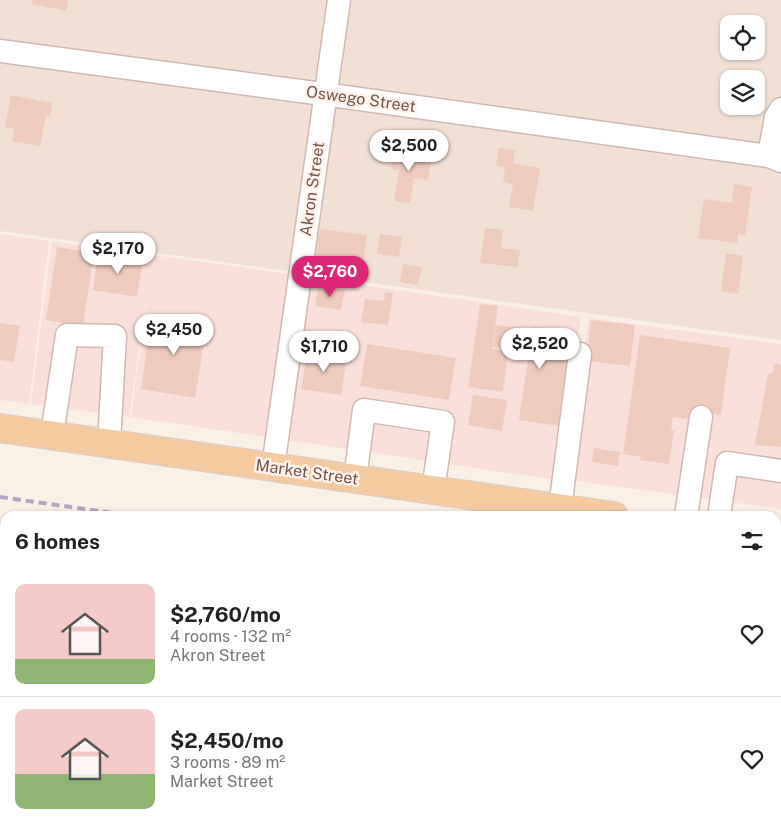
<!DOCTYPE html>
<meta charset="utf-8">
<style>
body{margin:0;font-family:"Public Sans",sans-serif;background:#f6f6f6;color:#222;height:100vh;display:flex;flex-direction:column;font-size:19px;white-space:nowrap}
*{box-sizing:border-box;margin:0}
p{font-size:16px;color:#767676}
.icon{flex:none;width:28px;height:28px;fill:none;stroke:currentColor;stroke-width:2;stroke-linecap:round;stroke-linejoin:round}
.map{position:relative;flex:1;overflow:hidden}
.panel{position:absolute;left:0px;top:511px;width:781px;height:321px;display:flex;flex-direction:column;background:#fff;border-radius:15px 15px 0 0;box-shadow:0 1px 4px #0004}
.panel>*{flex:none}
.fabs{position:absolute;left:720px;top:15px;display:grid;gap:10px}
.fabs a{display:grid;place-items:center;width:45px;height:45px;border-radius:10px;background:#fff;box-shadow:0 1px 4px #0004;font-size:25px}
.price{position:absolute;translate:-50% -42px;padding:0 11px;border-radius:18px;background:#fff;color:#222;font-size:16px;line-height:32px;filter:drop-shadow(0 1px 2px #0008)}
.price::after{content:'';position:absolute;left:50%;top:30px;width:15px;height:11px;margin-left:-8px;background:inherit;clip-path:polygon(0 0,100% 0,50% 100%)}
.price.current{background:#db2777;color:#fff}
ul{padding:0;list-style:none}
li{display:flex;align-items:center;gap:15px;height:125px;padding:0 15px}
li+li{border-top:1px solid #e0e0e0}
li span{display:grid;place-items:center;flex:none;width:140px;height:100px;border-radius:10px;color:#555}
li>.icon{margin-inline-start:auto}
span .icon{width:60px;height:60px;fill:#fffc;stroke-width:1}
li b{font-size:21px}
h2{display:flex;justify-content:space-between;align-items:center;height:60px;padding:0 15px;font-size:21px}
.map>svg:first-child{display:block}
.residential{fill:#f2e0d4;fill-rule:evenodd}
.commercial{fill:#fbdfda}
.building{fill:#efcbbe}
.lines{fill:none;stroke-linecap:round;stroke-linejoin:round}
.minor-casing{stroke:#ceb8af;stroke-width:25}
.major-casing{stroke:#d8cfcd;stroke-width:30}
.minor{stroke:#fff;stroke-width:22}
.major{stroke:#f6caa1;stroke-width:28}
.rail{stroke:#b1a4c4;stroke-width:4;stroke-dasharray:8 5;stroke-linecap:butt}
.labels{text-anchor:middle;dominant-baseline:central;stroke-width:5;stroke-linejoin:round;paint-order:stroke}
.street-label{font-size:16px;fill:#73544c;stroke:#fef4eb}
</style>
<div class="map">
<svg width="781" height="832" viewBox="0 0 781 832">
<rect width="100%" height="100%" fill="#fbf0e5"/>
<path class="residential" d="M0,0H781V340L0,231ZM729,24H756V51H729ZM729,79H756V106H729Z
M0,672L5,673V680L0,712Z
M776,673L781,674V832H594L595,828H776Z"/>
<path class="commercial" d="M0,234L49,241L29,404L0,400Z
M52,241L275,272L581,317L556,480L131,417L152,262L129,417L31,404Z
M589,318L781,344V509L563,479Z
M0,520L5,521V646L0,645Z"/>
<path class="building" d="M32,0H68L66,11L31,4Z
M11,95L52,103L50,117L46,116L40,146L12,141L14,129L5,127Z
M499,148L515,150L513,163L540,168L533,211L509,207L513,184L503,182L505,167L496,166Z
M394,149L432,155L428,180L414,178L410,203L394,201L399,170L391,169Z
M734,184L752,187L745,235L738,234L737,243L698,238L704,199L732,203Z
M485,228L503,230L501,248L520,250L518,267L480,263Z
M320,229L367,235L361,278L314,271Z
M380,234L402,237L399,257L377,254Z
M57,247L94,253L83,326L46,320Z
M98,253L143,260L137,297L93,290Z
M726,253L743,256L738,294L721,291Z
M403,264L422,267L418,285L400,282Z
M318,286L345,290L341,310L315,306Z
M385,292L393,293L388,325L361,322L365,299L384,301Z
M480,304L498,306L492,350L493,349L508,351L503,392L468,387Z
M152,314L207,323L195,398L141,389Z
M591,320L635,325L630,366L586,361Z
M0,323L20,326L14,362L0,360Z
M496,325L533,330V327L573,332L559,426L519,420L529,352L493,347Z
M640,335L730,348L721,415L689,410L688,419L673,417L671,430L674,431L669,464L640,460L641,457L623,454Z
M367,344L456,358L449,400L360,386Z
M308,350L347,356L341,395L301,389Z
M774,363L781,365V447L755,445L768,374L773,373Z
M473,395L507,400L502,431L468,425Z
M594,448L620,452L618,466L592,462Z
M776,713H781V739H776Z
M238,828H276L275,832H237Z
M313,828H358L357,832H312Z
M385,828H469L468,832H385Z
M645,828L662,831V832H645Z"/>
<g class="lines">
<g class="minor-casing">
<path id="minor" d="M0,51L338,96L769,156L781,161
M769,156L776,117L781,109
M52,435L67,335L115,336L109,443
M273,467L339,0
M355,479L364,410L443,422L433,490
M560,508L580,354
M686,516L701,417
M719,516L727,463L781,471
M0,656L5,657
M776,658L781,659
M194,832V828
M577,832V828"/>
</g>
<g class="major-casing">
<path id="major" d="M0,428L614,516
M776,537H781"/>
</g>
<use href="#minor" class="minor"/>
<use href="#major" class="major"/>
<path class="rail" d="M0,497L135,516
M776,607L781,608"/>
</g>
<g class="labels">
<g class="street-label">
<text transform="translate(361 99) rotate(8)">Oswego Street</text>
<text transform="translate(312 189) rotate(-82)">Akron Street</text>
<text transform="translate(307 472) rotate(8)">Market Street</text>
</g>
</g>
</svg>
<div class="fabs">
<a><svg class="icon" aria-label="locate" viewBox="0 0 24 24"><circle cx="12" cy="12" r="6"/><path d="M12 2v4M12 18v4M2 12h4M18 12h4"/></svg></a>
<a><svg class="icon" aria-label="layers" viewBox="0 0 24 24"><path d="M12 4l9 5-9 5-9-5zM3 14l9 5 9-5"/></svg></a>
</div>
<b class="price" style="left:409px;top:172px">$2,500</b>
<b class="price" style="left:118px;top:275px">$2,170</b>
<b class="price current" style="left:330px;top:298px">$2,760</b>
<b class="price" style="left:174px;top:356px">$2,450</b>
<b class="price" style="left:540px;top:370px">$2,520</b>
<b class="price" style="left:324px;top:373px">$1,710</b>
<section class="panel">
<h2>6 homes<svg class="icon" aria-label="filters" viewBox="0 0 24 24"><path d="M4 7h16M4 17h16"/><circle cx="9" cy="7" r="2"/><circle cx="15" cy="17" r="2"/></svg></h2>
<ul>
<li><span style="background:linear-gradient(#f6c9c9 75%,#8fb573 0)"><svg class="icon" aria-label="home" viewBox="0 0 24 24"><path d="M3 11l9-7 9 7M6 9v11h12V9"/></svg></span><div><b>$2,760/mo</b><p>4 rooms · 132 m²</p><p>Akron Street</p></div><svg class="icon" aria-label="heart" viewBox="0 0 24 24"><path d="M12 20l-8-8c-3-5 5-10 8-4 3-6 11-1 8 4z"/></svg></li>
<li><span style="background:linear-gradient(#f6c9c9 65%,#8fb573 0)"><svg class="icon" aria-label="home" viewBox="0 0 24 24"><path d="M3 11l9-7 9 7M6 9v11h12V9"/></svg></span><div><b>$2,450/mo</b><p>3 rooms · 89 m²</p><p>Market Street</p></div><svg class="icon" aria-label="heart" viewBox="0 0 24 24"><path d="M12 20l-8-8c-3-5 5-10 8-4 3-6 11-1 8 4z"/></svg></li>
</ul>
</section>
</div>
